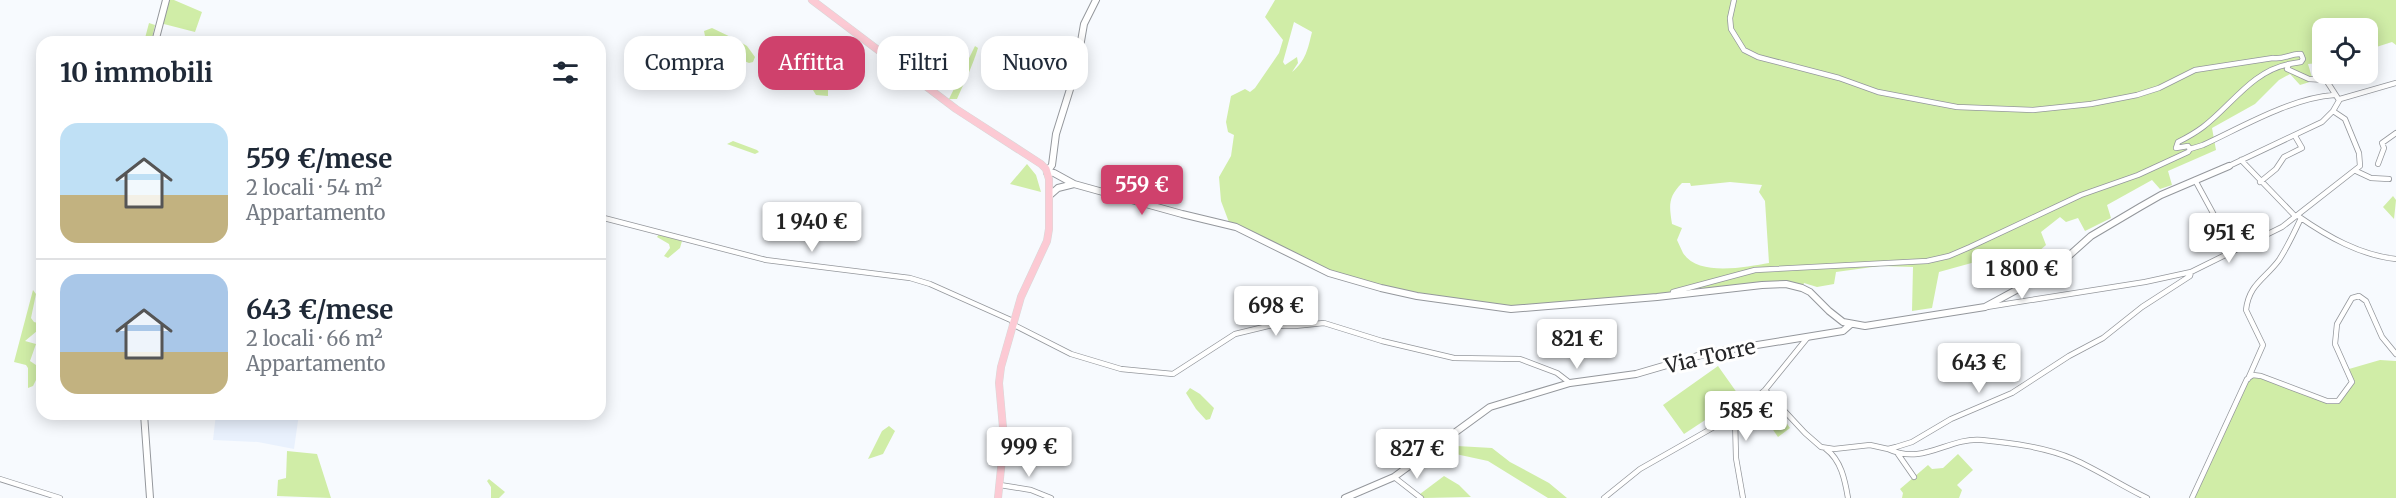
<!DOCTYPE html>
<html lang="it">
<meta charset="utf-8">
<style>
body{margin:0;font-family:Merriweather,serif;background:#f6f6f7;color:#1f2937;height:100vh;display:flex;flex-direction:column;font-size:22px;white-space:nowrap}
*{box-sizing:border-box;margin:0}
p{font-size:20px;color:#747a83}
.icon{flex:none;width:33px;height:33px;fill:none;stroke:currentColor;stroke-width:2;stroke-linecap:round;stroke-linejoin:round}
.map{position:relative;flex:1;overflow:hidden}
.panel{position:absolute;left:36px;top:36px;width:570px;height:384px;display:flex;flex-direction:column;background:#fff;border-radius:18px;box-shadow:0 3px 15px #0003}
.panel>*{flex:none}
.top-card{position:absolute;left:624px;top:36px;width:570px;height:54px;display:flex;gap:12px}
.tools{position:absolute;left:2312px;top:18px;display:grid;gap:12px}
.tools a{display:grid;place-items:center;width:66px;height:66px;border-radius:12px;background:#fff;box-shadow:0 3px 15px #0003;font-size:30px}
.price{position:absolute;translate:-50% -51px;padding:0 14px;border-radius:6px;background:#fff;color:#222;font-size:20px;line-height:39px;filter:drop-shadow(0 2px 3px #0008)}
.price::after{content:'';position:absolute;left:50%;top:36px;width:18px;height:14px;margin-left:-9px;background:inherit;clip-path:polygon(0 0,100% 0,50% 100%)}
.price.on{background:#cf416c;color:#fff}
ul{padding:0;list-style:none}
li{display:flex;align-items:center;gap:18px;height:150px;padding:0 24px}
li+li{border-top:2px solid #e0e1e3}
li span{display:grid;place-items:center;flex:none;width:168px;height:120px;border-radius:18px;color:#555}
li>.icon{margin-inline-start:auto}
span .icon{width:72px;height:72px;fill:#fffc;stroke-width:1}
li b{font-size:26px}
h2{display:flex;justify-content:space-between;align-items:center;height:72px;padding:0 24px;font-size:26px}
.pill{padding:0 21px;border-radius:18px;background:#fff;box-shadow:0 3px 15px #0003;font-size:21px;line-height:54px}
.pill.on{background:#cf416c;color:#fff}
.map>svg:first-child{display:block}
.built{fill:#e9f1fd}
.green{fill:#d0eda7;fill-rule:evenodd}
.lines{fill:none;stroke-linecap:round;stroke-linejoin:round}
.minor-casing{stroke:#94979c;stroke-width:6}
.secondary-casing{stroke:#94979c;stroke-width:8}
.primary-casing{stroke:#d8d8d8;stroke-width:8}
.minor{stroke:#fff;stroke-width:4.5}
.secondary{stroke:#fff;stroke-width:6}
.primary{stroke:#fccad4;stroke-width:7}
.labels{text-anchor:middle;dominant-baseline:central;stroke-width:6;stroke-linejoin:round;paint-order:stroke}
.street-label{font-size:21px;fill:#262729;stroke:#fff}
</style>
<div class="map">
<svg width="2396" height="498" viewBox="0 0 2396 498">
<rect width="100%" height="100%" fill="#f7fafe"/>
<path class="built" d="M216,414H299L294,449L258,442L213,440Z"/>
<path class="green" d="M167,0H174L202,12L195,32L160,23Z
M1275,0H2396V45L2392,42L2367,50V28H2322V66L2319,63L2308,64L2313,81L2300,85L2290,74L2279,80L2255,104L2212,128L2216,150L2168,171L2172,185L2160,189L2152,180L2107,205L2111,218L2085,231L2078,218L2066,222L2060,217L2041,232L2046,245L2038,252L2016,255L1994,265L1986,259L1939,272L1932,308L1912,311L1913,267L1880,266L1836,272L1834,284L1817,287L1804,283L1802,288L1786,284L1525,308L1417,296L1329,273L1230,225L1221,201L1219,177L1231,156L1234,135L1228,132L1226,122L1231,96L1245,89L1250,92L1255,88L1279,53L1283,40L1265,17ZM1294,22L1312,32C1308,48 1306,61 1292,72L1298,63L1297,57L1285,65L1283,62ZM1730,182L1762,185L1759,192L1765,201L1769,263C1746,267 1698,277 1683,253C1681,249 1679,244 1677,240L1682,228L1672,224C1669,205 1668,197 1682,183H1690L1691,186Z
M149,23L155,25L151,42H144Z
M712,28L737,40L747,46L755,57L753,62L749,63C733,56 728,51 717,37L705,36L704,31Z
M975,46L978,48C973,65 965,81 957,99H949Z
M765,63L781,68L782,70L768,78L763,76L759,67Z
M805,74L822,82L828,87V96L816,95L813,90L806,87L802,77Z
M733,141L757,150L759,152L755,154L727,144Z
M1027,164L1036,175L1041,192L1010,184Z
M2393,196L2396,200L2394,219L2383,207Z
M659,234L682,241L680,248L668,258L664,256L670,248L669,244L657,237Z
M33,290L36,294L31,318L34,322L42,324V332L37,331L25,341L36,344L30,361L36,365L42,364V377L37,378L33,386L28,388V368L26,365L14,362Z
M2380,360L2396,361V498H2192L2247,380L2253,375L2327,401H2338L2352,382L2349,369Z
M1718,366L1740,397L1684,434L1663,405Z
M1190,388L1200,394L1214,408L1210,419L1206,420L1196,409L1186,393Z
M1774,405L1790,428L1778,437L1762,414Z
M889,426L895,431L883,454L868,459L882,431Z
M1457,446L1492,448L1510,462L1549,483L1567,498H1548L1488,461L1451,453V450Z
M287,451L317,454L331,498L277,496L278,480L286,478Z
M1958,454L1973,470L1957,485L1962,490L1959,498H1902L1903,493L1900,489L1928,465L1932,469L1943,468Z
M1444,476L1459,485L1471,497L1424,498L1420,494Z
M489,479L505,492L499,498H491V487L487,481Z"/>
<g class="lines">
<g class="minor-casing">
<path id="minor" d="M1734,0L1730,18L1731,29L1744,50L1758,57L1839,78L1878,92L1957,107L2033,110L2091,104L2137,95L2159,88L2195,70L2273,58C2284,60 2291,53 2301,54L2303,59L2301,62L2289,64L2287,69L2309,79L2326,80L2339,100
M2289,64C2252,71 2231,106 2203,127C2195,133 2186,138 2178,142L2176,148L2188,146L2190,149L2203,145C2242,127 2291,98 2334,95
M2241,160L2295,216
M2378,164L2384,148L2382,143L2396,133
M2229,166L2322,122L2333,111L2340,99L2396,83
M2356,171L2371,178L2389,179
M2195,180L2214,215L2236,228L2248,244
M2260,182L2276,169L2284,157L2302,148L2295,136
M2298,216C2328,237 2360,255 2396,259
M600,217L766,260L910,278L930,284L1013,321
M1673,295V292L1755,270L1927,261L1949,256L1970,247L2081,195L2138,175L2188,152L2190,149
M1987,307L2145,282L2191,272L2282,227L2360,166L2359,153L2345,119L2333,111
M1012,324L1071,354L1121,369L1173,374L1235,334L1268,326H1295L1324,323L1382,341L1454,358L1520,359L1557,373L1570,383
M2248,379L2263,345L2246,310C2249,284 2265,279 2279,260C2288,246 2294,233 2301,218
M1765,390L1805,433L1821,447L1834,449L1870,445L1888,449L1896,447L1912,442L1951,419L2012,393L2069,356L2103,338L2142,307L2190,276L2191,272
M1826,449C1841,460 1845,480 1848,498
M1888,449C1924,466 1948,437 1982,440C2012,443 2045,447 2073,459C2098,470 2122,486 2147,498
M1898,454L1914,477
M1394,477L1421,498
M0,479L60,498
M1000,485L1031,490L1051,498
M1604,498L1640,469L1737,414
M1743,498L1736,458L1735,419L1737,414L1765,390L1808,337
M2192,498L2247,379L2253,375L2261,376L2327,401H2338L2352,382L2335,344L2337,324L2352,298L2359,296L2366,301L2382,337L2396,354"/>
</g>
<g class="secondary-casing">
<path id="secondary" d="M155,42L166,0
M1074,184L1054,173L1047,172L1052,165L1056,134L1076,70L1084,24L1096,0
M1050,195L1058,188L1074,184L1182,214L1236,227L1329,273L1381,288L1417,296L1511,309L1657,297L1762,285L1786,284L1802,288L1810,292L1829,311L1843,322L1865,326L1985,307L2053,270L2091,236L2140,207L2161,195L2229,166
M144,414L150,498
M1345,498L1394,477L1490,407L1570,383L1636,374L1708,353L1843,331L1851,324"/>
</g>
<g class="primary-casing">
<path id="primary" d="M812,0L956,109L1041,164L1046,169L1049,179V229L1047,241L1021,297L1001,367L999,383L1004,439L998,498"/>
</g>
<use href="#minor" class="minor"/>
<use href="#secondary" class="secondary"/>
<use href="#primary" class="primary"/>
</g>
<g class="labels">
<g class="street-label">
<text transform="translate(1710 356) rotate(-13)">Via Torre</text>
</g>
</g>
</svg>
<div class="tools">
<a><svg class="icon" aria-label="locate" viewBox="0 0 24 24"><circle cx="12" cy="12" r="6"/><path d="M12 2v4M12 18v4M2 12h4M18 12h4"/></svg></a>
</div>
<b class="price on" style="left:1142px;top:216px">559 €</b>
<b class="price" style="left:812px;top:253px">1 940 €</b>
<b class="price" style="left:2229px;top:264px">951 €</b>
<b class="price" style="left:2022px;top:300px">1 800 €</b>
<b class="price" style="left:1276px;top:337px">698 €</b>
<b class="price" style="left:1577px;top:370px">821 €</b>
<b class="price" style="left:1979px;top:394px">643 €</b>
<b class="price" style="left:1746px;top:442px">585 €</b>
<b class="price" style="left:1029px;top:478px">999 €</b>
<b class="price" style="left:1417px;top:480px">827 €</b>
<div class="top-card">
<a class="pill">Compra</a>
<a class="pill on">Affitta</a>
<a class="pill">Filtri</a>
<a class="pill">Nuovo</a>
</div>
<section class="panel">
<h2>10 immobili<svg class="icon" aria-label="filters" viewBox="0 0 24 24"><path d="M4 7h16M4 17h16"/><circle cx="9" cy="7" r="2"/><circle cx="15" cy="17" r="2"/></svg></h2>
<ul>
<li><span style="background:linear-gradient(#bfe0f5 60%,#c2b280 0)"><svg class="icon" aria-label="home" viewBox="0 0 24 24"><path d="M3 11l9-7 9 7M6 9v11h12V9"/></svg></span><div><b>559 €/mese</b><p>2 locali · 54 m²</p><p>Appartamento</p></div></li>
<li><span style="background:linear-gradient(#a9c7e8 65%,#c2b280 0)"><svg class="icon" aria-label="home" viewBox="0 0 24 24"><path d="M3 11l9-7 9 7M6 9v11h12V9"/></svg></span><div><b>643 €/mese</b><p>2 locali · 66 m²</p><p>Appartamento</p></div></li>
</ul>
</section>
</div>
